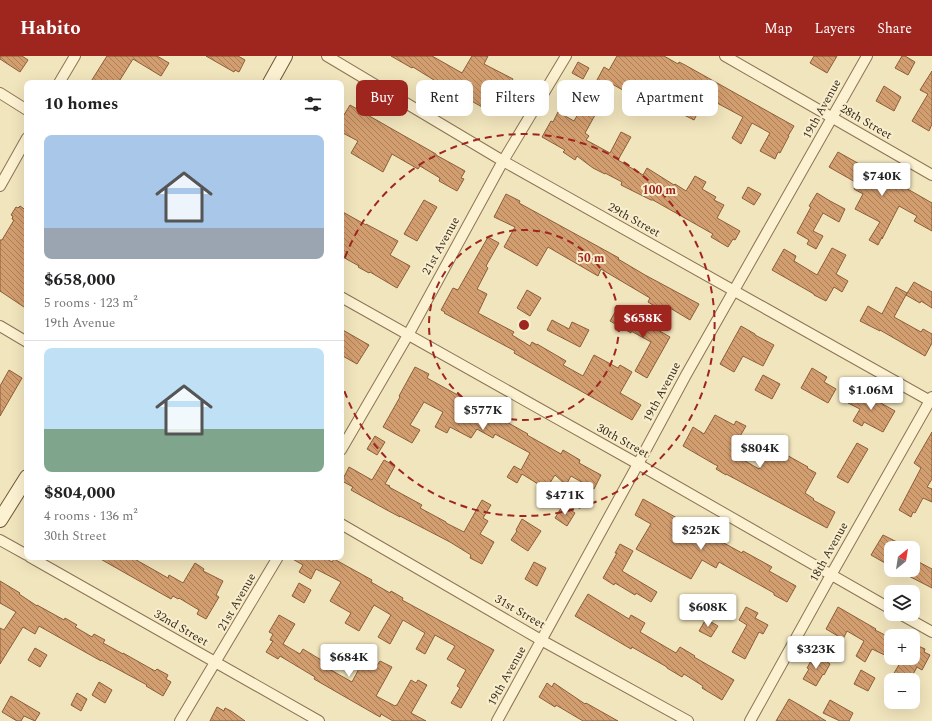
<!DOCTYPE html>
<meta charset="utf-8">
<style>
body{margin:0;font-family:Spectral,serif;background:#f6f6f6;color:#222;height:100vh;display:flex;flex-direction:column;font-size:15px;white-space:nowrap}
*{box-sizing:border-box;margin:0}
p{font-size:13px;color:#767676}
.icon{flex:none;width:22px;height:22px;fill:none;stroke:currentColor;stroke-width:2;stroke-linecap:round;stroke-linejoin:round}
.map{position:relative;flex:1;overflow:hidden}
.drawer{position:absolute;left:24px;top:24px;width:320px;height:480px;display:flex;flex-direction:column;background:#fff;border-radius:8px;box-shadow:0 4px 16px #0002}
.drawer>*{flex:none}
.hud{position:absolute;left:356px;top:24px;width:380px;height:36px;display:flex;gap:8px}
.needle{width:26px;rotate:30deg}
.buttons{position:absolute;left:884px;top:485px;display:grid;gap:8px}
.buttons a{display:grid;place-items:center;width:36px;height:36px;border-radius:8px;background:#fff;box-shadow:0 4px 16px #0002;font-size:20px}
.price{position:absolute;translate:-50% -34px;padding:0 9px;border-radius:4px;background:#fff;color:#222;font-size:13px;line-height:26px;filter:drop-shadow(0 1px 2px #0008)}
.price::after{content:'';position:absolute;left:50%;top:24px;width:12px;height:9px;margin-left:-6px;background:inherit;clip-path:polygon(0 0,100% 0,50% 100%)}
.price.current{background:#9f251f;color:#fff}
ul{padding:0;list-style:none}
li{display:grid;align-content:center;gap:8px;height:212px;padding:0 20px}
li+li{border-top:1px solid #e0e0e0}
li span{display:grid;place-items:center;height:124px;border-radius:8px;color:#555}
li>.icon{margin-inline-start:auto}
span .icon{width:72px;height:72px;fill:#fffc;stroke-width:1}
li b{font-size:17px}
h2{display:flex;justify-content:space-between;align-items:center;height:48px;padding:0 20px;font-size:17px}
.pill{padding:0 14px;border-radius:8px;background:#fff;box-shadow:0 4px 16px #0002;font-size:14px;line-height:36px}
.pill.current{background:#9f251f;color:#fff}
header{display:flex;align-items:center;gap:24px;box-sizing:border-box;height:56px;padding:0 20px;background:#9f251f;color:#fff}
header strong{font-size:19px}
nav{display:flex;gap:22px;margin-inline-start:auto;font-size:14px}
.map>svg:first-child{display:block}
.building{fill:url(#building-back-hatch);stroke:#8c5e38}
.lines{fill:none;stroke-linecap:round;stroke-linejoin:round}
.street-casing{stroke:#8b7455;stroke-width:12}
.secondary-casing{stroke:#6c5538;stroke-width:16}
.street{stroke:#fcf1d1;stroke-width:10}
.secondary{stroke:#fcf1d1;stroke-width:14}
.ring{fill:none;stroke:#9f251f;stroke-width:2;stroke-dasharray:7 5}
.labels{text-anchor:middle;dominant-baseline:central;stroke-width:4;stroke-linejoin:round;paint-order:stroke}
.street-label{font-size:12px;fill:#392b1b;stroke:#f8eecd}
.centre{fill:#9f251f;stroke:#f8eecd;stroke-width:2}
.ring-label{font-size:12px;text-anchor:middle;font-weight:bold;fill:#9f251f;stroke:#f8eecd;stroke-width:4;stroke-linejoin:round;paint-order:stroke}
</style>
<header>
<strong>Habito</strong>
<nav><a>Map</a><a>Layers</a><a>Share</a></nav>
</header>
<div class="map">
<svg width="932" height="665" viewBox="0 0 932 665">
<defs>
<pattern id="building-back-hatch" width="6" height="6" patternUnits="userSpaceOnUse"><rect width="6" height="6" fill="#d39e6f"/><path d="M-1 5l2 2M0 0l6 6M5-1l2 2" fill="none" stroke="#ac815a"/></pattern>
</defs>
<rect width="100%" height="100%" fill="#f1e5bd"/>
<path class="building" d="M0,0H22L28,4L20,16L0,3Z
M107,0H157L169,7L161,20L133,3L118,27H90Z
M206,0H238L245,4L239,16L235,14L234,16Z
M391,0H432L462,17L472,0H488L484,8L513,23L506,36L508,38L496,59L447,31V32L433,24H434L413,11L412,12Z
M617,0H664L678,8L679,6L685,9L794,70L788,80H789L780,97L778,96L775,103L760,95L770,77L752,67L741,88L732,82L743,61L706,41L694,64L680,57L691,36L674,26L661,48H660L657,53L612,28L611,30L607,28L606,29L597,24L604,11L609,14Z
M814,0H837L827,17L810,7Z
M902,0H905L915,6L908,19L895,12Z
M578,6L589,12L583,23L572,17Z
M932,15V68L929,75L912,65L928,38L920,34Z
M884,30L901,41L894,55L876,45Z
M586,44L599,52L585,77L589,80L586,84L610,97L621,76L631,81L618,104L643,119L647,112L674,129L675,128L686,135L695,120L706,126L702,133L716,141L714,144L724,149L717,162L740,175L735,184L733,183L728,191L711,181L713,178L653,144H651L621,129L622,126L605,117V118L593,112L577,100L575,104L563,96L565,94L542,81L551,65L553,66L558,56L574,65Z
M350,49L436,98V99L465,115L461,122L464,123L457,135L439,125L440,122L420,110L418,113L392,98L383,116L351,97L358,85L341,76V64Z
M838,96L879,119H880L904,131L932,147V175L914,165L917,160L899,150L882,183V181L878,189L869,184L880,166L855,153L863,138L854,133L857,127L829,111Z
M748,131L761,138L754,149L742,142Z
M817,137L830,145L845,153L839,166L823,157L813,175L823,180L816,193L807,188L809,184L797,177L811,151L809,150Z
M506,138L520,145L519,147L619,202L618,203L645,219L699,248L690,264L665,249L663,255L648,246L650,242L601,213L598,220L548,191L537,210L529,205L504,191L515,171L494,161Z
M424,144L437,151L417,185L404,178Z
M20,150L27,155V253L0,235V184H2L14,164L12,163L13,160L11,159L16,151L18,152Z
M341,155L366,169V168L398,185L390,199L410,210L397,232L370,216L369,217L358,211L359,210L341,200Z
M488,181L499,187L486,210L488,212L477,233L487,238L478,257L514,276L512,279L530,290L532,286L537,289V288L566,305L563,309L583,320L594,299L618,312L620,309L632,316L620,337L641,349L632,364L514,297L515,295L444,257L445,256L441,254L453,232L458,234Z
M832,192L846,199L836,218L848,225L842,236L834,231L826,245L814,239V238L772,214L784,193L796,200L794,205L817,219Z
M914,226L932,236V252L921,245L920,247L906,239Z
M896,231L907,237L894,261L921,276L923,273L932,278V287L925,300L880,274V275L860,265L868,250L882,258Z
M527,234L541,242L530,260L517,252Z
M618,251L670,281L647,322L635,315L651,286L631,275V277L610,265Z
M552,264L569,273L572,266L589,274L580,291L547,274Z
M741,270L755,278V279L774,289L763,310L743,300L734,316L720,308Z
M341,273L369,289L357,308L341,299Z
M415,311L429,318L427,322L492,358L493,356L504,362L503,364L528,378L527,379L561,398L563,394L580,404L579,407L601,419L594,433L571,420L566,429L555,419L546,433L522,418L517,427L507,421L514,410L521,414L530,397L495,378L493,382L477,373L471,382L450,371L447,377L435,371L443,356L424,346L410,369L420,374L412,387L383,371L400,341L399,340Z
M812,312L827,321L824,326L836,333L828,347L801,332Z
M9,314L22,322L0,360V330Z
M763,319L780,328L772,343L755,334Z
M856,333L895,355L883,376L864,366L862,370L853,365L860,353L848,347Z
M715,359L734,369L736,365L746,370L732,394L741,400L740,402L759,413L772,389L784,395L783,397L808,411L807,412L816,417L805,437L814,443L813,444L835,456L827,472L726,418V419L716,413L718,410L714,408L683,390L693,371L704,378Z
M932,376V423L927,431L932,433V446L923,442L915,457L913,456L911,461L899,454L921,412L914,407Z
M375,380L385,386L377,399L367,393Z
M857,387L868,393L848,427L837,421Z
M384,404L395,410L385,428L390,430L389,431L422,449L420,452L446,466V467L464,476L482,444L491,449L483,462L488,465L480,478L494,486L482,508L470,502L471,499L450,486L400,460V461L385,453L351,434L353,431L342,425L349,411L372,424Z
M643,443L711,481V480L742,497L743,495L772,511L769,515L796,530L787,546L774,539V537L719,506L716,512L702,504L691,523L636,493L651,468L635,459Z
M563,449L575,457L567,470L555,462Z
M522,463L541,475L528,495L511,484L517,475L516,474Z
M883,479L897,486L893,492H891V496L885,507L871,499Z
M620,488L633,495L622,515L657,536L651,546L636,537L635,539L615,527L614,529L603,522L617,497H615Z
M97,501H131L168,522L169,519L183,527L195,507L204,513L203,515L223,525L216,539L219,541L206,563L197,558L199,554L179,542L178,543L173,540L171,543Z
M289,501H323L332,506L334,503L372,524L371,526L390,537L391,535L403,542L402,544L494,594L461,652L451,647L460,632L457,630L466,614L447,603L455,590L435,579L425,598L416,593L425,577L403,564L390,588L378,581L391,559L374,549L359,575L345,567L351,557L330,545L341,526L316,513L311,523L299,516L303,509Z
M913,503L932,513V532L897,514H913Z
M534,506L546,512L537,530L525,523Z
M0,525L20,537L19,538L37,550V549L64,564L65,562L77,569L75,571L92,581L94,578L105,584L103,587L123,598V597L155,615L157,613L168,619L166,623L171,626L163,640L146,630L147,629L101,604V605L39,570L35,578L23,571L0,608V572L4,574L16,556L0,547Z
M299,527L311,534L304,547L292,540Z
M588,538L629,563L631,559L645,567L640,576L676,597L680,591L695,600L694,601L734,624L722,644L702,632L703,630L684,618L682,621L667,612V611L632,591L631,593L575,560Z
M746,551L758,557L755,562L768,569L763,578L759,576L745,603L732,596L747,569L739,564Z
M838,551L876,573L875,574L891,582V602L872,593L865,606L856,600L864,585L847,575L843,583L826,573Z
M279,559L295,568L283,588L300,598L303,593L331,610L329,613L352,626L362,607L374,614L380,605L392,611L376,640L395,650L396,649H397L411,624L416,627L418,624L427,629L411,657L426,665H393L381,658L380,661L314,623L315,621L280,600L278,603L266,596L273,585L270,584L273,578L269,576Z
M706,563L718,570L711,581L699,575Z
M916,589L925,593L924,596L930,599L922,614L917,611L910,624H890L903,602H913V591L914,592Z
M35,592L47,599L40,611L28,604Z
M815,598L828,605L827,606L830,608L824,619L823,618L816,630L803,623L809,613L807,612Z
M861,614L875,622L868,635L854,628Z
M99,626L112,634L105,647L92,639Z
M547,627L552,631L554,627L585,648L586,647L618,665H583L556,649L555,651L539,641Z
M77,637L87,643L81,655L71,649Z
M11,640L40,657L35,665L24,660L21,665H17L2,656Z
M789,643L803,651L826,665H776Z
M830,644L853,657L849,665H840L823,657Z
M217,651L224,655L225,652L231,655L245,665H210Z"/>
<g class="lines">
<g class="street-casing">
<path id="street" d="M327,0L503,105L932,346
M725,0L932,119
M59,27L75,0
M0,37L27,54
M0,130L27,82
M341,241L638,408L891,553
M0,270L27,286
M341,394L408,279L503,105L566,0
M341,468L541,584L688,665
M0,484L27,499
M30,501L319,665
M900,558L932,576
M180,665L278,501
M497,665L638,408L686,319L867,0
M750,665L831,519L932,341"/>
</g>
<g class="secondary-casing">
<path id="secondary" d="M270,27L285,0
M0,464L27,421"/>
</g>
<use href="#street" class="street"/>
<use href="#secondary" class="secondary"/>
</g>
<g class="ring">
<circle cx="524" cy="269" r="95"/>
<path d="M341 213A191 191 0 1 1 341 325"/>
</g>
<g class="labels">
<g class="street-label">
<text transform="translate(822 53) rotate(-61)">19th Avenue</text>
<text transform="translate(866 66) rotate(30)">28th Street</text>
<text transform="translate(634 164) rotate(29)">29th Street</text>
<text transform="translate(441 190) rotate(-61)">21st Avenue</text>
<text transform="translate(662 336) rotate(-62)">19th Avenue</text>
<text transform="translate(623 385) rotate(29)">30th Street</text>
<text transform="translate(829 496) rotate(-61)">18th Avenue</text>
<text transform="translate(237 546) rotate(-60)">21st Avenue</text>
<text transform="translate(520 556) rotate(30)">31st Street</text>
<text transform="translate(181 572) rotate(30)">32nd Street</text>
<text transform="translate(507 620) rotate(-61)">19th Avenue</text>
</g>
</g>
<circle cx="524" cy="269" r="6" class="centre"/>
<g class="ring-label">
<text x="659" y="138">100 m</text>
<text x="591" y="206">50 m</text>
</g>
</svg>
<div class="buttons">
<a><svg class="needle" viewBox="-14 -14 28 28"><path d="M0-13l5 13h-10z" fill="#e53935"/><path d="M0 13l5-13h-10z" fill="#767676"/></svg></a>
<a><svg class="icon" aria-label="layers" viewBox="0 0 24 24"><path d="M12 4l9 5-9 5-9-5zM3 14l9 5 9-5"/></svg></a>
<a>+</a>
<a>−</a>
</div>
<b class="price" style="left:882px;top:141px">$740K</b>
<b class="price current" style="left:643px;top:283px">$658K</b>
<b class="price" style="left:871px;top:355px">$1.06M</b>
<b class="price" style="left:483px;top:375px">$577K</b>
<b class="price" style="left:760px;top:413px">$804K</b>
<b class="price" style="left:565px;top:460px">$471K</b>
<b class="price" style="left:701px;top:495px">$252K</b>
<b class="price" style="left:708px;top:572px">$608K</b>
<b class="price" style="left:816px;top:614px">$323K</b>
<b class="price" style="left:349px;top:622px">$684K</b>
<div class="hud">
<a class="pill current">Buy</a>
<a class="pill">Rent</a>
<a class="pill">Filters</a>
<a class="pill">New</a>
<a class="pill">Apartment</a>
</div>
<section class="drawer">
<h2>10 homes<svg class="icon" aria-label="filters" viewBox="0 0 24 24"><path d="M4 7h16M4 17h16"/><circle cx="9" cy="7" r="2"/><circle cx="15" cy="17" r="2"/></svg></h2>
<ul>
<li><span style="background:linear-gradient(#a9c7e8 75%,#9aa5b1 0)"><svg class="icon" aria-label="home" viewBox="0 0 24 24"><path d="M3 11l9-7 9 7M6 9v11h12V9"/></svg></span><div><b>$658,000</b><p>5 rooms · 123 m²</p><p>19th Avenue</p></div></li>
<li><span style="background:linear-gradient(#bfe0f5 65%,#7fa58c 0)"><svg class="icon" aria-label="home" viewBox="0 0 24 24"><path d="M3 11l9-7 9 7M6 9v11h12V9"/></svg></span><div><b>$804,000</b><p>4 rooms · 136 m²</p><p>30th Street</p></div></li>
</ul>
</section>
</div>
